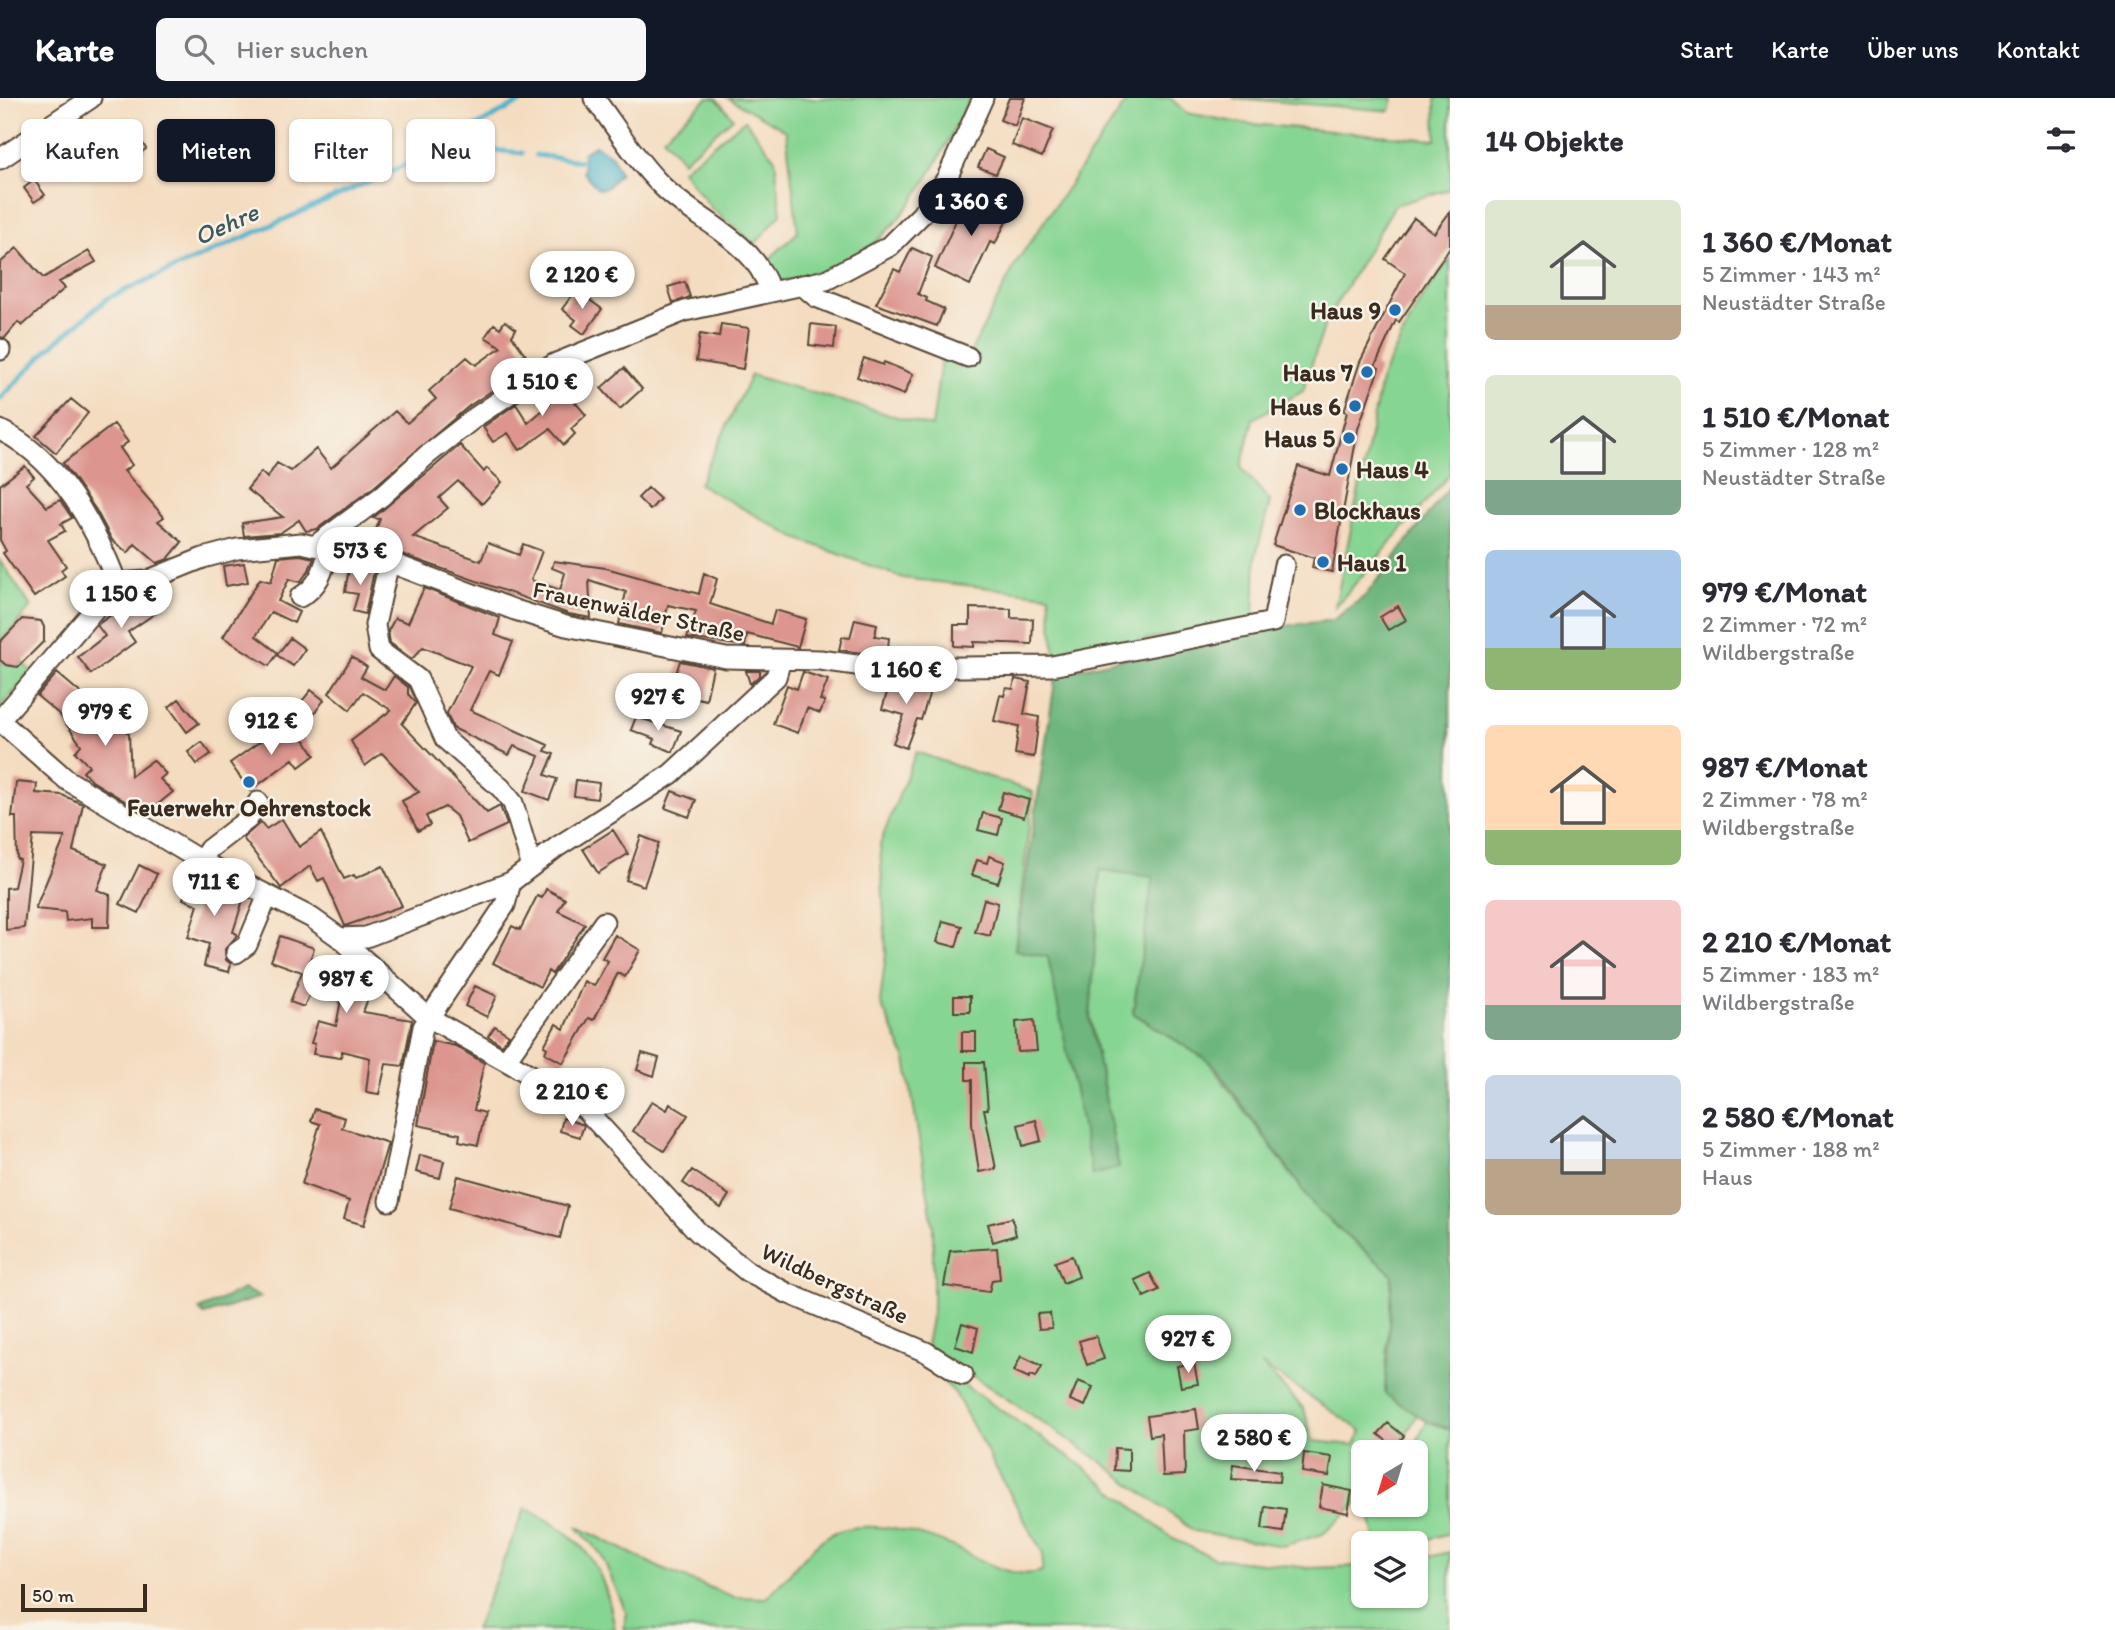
<!DOCTYPE html>
<html lang="de">
<meta charset="utf-8">
<style>
body{margin:0;font-family:Itim,sans-serif;background:#f7f7f7;color:#2b2b33;height:100vh;display:flex;flex-direction:column;font-size:26px;white-space:nowrap}
*{box-sizing:border-box;margin:0}
p{font-size:23px;color:#7c7c81}
.icon{flex:none;width:38px;height:38px;fill:none;stroke:currentColor;stroke-width:2;stroke-linecap:round;stroke-linejoin:round}
.map{position:relative;flex:1;overflow:hidden}
.sheet{display:flex;flex-direction:column;background:#fff;width:665px}
.sheet>*{flex:none}
.banner{position:absolute;left:21px;top:21px;width:665px;height:63px;display:flex;gap:14px}
.needle{width:46px;rotate:218deg}
.buttons{position:absolute;left:1351px;top:1342px;display:grid;gap:14px}
.buttons a{display:grid;place-items:center;width:77px;height:77px;border-radius:10px;background:#fff;box-shadow:0 2px 5px #0004;font-size:35px}
.scale{position:absolute;left:21px;bottom:18px;width:126px;box-sizing:border-box;padding-left:7px;border:4px solid #3b2a1e;border-top:0;font-size:19px;line-height:24px;white-space:nowrap;color:#3b2a1e;-webkit-text-stroke:5px #f7f3e8;paint-order:stroke}
.price{position:absolute;translate:-50% -60px;padding:0 16px;border-radius:24px;background:#fff;color:#222;font-size:23px;line-height:46px;filter:drop-shadow(0 2px 4px #0008)}
.price::after{content:'';position:absolute;left:50%;top:42px;width:21px;height:16px;margin-left:-10px;background:inherit;clip-path:polygon(0 0,100% 0,50% 100%)}
.price.on{background:#111827;color:#fff}
ul{padding:0;list-style:none}
li{display:flex;align-items:center;gap:21px;height:175px;padding:0 35px}
li span{display:grid;place-items:center;flex:none;width:196px;height:140px;border-radius:10px;color:#555}
li>.icon{margin-inline-start:auto}
span .icon{width:84px;height:84px;fill:#fffc;stroke-width:1}
li b{font-size:30px}
h2{display:flex;justify-content:space-between;align-items:center;height:84px;padding:0 35px;font-size:30px}
.pill{padding:0 24px;border-radius:10px;background:#fff;box-shadow:0 2px 5px #0004;font-size:24px;line-height:63px}
.pill.on{background:#111827;color:#fff}
header{display:flex;align-items:center;gap:42px;box-sizing:border-box;height:98px;padding:0 35px;background:#111827;color:#fff}
header strong{font-size:33px}
nav{display:flex;gap:38px;margin-inline-start:auto;font-size:24px}
.search{width:490px;height:63px;background:#f7f7f7;display:flex;align-items:center;gap:18px;box-sizing:border-box;padding:0 24px;border-radius:10px;color:#7c7c81;font-size:26px}
main{display:flex;flex:1;min-height:0}
.map>svg:first-child{display:block}
.green{fill:#87d593;stroke:#618058;stroke-width:2;fill-rule:evenodd}
.forest{fill:#6db67d;stroke:#54704e;stroke-width:2}
.water{fill:#49b0c8;stroke:#426d73;stroke-width:2}
.lines{fill:none;stroke-linecap:round;stroke-linejoin:round}
.stream{stroke:#49b0c8;stroke-width:5}
.building{fill:#dc968f}
.minor-casing{stroke:#574536;stroke-width:23}
.minor{stroke:#fff;stroke-width:19}
.poi-dot{fill:#1f6fb2;stroke:#f7f3e8;stroke-width:2.5}
.labels{text-anchor:middle;dominant-baseline:central;stroke-width:5;stroke-linejoin:round;paint-order:stroke}
.poi-label{font-size:24px;font-weight:bold;fill:#3b2a1e;stroke:#f7f3e8;text-anchor:end}
.street-label{font-size:24px;fill:#3b2a1e;stroke:#f7f3e8}
.water-label{font-size:26px;font-style:italic;fill:#40595a;stroke:#f7f3e8}
</style>
<header>
<strong>Karte</strong>
<div class="search"><svg class="icon" aria-label="search" viewBox="0 0 24 24"><circle cx="10" cy="10" r="6"/><path d="M15 15l6 6"/></svg>Hier suchen</div>
<nav><a>Start</a><a>Karte</a><a>Über uns</a><a>Kontakt</a></nav>
</header>
<main>
<div class="map">
<svg width="1450" height="1532" viewBox="0 0 1450 1532">
<rect width="100%" height="100%" fill="#f7f3e8"/>
<filter id="ink" filterUnits="userSpaceOnUse"><feTurbulence type="fractalNoise" baseFrequency=".0143" numOctaves="2"/><feDisplacementMap in="SourceGraphic" scale="14" xChannelSelector="R" yChannelSelector="G"/><feConvolveMatrix kernelMatrix="1 2 1 2 8 2 1 2 1" color-interpolation-filters="sRGB"/></filter>
<filter id="wash" filterUnits="userSpaceOnUse"><feTurbulence type="fractalNoise" baseFrequency=".00686" numOctaves="4" result="noise"/><feDisplacementMap in="SourceGraphic" scale="28" xChannelSelector="R" yChannelSelector="G"/><feGaussianBlur stdDeviation="1.57" result="paint"/><feColorMatrix in="noise" values="0 0 0 0 0 0 0 0 0 0 0 0 0 0 0 0 0 1.4 0 .05"/><feComposite in="paint" operator="in"/></filter>
<g filter="url(#wash)">
<rect width="100%" height="100%" fill="#f4dcc0"/>
<path class="green" d="M708,0H716L733,20L683,63L663,39Z
M728,0H970C936,67 901,147 823,175C809,180 791,181 776,185L764,166L798,134L786,33Z
M1129,0H1170L1187,15L1240,25L1436,42L1435,0H1450V91L1395,107L1326,223L1303,293L1253,321L1241,370L1270,403L1256,457L1254,520L1055,560L1049,497L903,480L796,440L699,386L751,277L932,329L942,255L966,263L1017,163Z
M1233,0H1393L1390,13Z
M745,22L775,61L781,116L755,146L712,111L682,72Z
M1450,161V376L1335,509L1382,278L1419,205Z
M0,462L31,509L0,544Z
M0,562L6,567L18,568L23,565L32,574L0,609Z
M916,654L1033,694L1015,852L1048,858L1075,986L1119,1070L1090,920L1100,772L1154,778L1133,915L1208,963L1318,1113L1392,1176L1385,1295L1417,1317L1396,1354H1363V1400L1323,1436L1282,1448L1194,1433L1096,1360L926,1247L933,1210V1128L906,961L880,904L886,855L880,746ZM1261,1266L1362,1333L1354,1347L1313,1343L1304,1311Z
M914,1253L1077,1364L1173,1441L1214,1460L1311,1470L1363,1468V1498H1416V1462L1450,1454V1532H623L627,1516L601,1456L576,1428L664,1472L734,1499L766,1500C786,1483 813,1442 836,1434C869,1422 916,1433 947,1446C977,1458 1009,1484 1042,1473L1043,1456L955,1295Z
M1427,1323L1450,1331V1435L1422,1443L1376,1445L1368,1408L1416,1407V1354H1412Z
M525,1410C585,1439 604,1466 615,1532H475Z"/>
<path class="forest" d="M1450,388V1331L1427,1323L1385,1296L1392,1176L1318,1113L1213,966L1133,915L1153,779L1100,772L1090,920L1119,1070L1092,1077L1048,859L1015,852L1056,576L1238,534L1333,522L1365,498Z
M243,1191L261,1199L204,1217L199,1212Z"/>
<path class="water" d="M595,47L612,58L620,75L606,90L598,91L583,74V55Z"/>
<g class="lines">
<path class="stream" d="M445,47L522,55
M536,57L581,63
M0,301L48,251L108,200L393,73L528,0"/>
</g>
<g id="blocks">
<path class="building" d="M1009,0H1025L1015,28L1000,22Z
M1022,20L1053,32L1042,59L1012,47Z
M128,37L132,44L139,39L146,51L126,65L113,47Z
M986,51L1004,59L996,76L978,69Z
M34,82L45,97L34,104L24,90Z
M968,95L1010,116L995,146L990,144L970,187L935,170Z
M1450,114V150L1399,224L1396,222L1375,268L1379,270L1358,331L1332,474L1312,470L1314,460L1273,447L1298,368L1330,378L1347,314L1344,313L1360,264L1405,175L1385,161L1414,120L1434,135Z
M17,150L43,180L89,153L96,164L59,184L65,190L22,228L18,224L5,240L0,239V165Z
M912,150L932,159L918,196L927,200L926,203L944,211L937,228L876,206L894,171L900,174Z
M685,184L690,199L673,205L668,189Z
M576,192L602,211L584,236L572,227L576,222L562,211Z
M505,223L516,231L512,238L532,266L469,308L374,389L317,431L306,433L299,422L280,435L244,438L242,425L283,419L247,391L261,374L267,380L277,365L291,373L316,351L331,370L395,313L407,325L436,301L429,293L467,259L476,267L501,249L485,239L494,226L500,230Z
M721,226L749,230L743,271L696,263L700,236L719,239Z
M811,226L836,229L834,250L809,247Z
M864,260L883,267L884,264L913,276L904,297L857,279Z
M624,270L642,291L620,311L601,290Z
M571,273L586,279L575,304L586,317L571,331L575,336L564,347L550,331L520,352L508,335L493,344L483,329L516,306L528,325L561,296Z
M71,301L88,315L56,355L36,338Z
M114,326L128,344L120,350L132,367L124,373L164,419L158,423L182,444L168,461L157,465L135,446L128,455L112,442L96,412L63,365Z
M460,347L484,374L487,370L502,384L482,406L458,383L439,400L448,410L413,439L481,463L488,445L519,457L523,446L542,453L531,482L560,492L565,475L552,470L554,463L606,470L699,496L704,475L717,481L710,506L771,526L775,512L806,521L798,549L747,536L745,548L687,540L696,513L668,507L662,535L619,526L626,494L589,482L591,520L569,516L393,453L370,447L380,421L373,420Z
M25,368L34,379L26,386L47,409L60,402L72,420L61,426L65,433L48,442L66,468L61,472L65,478L34,499L3,455L6,453L0,442V387Z
M648,390L660,401L650,412L638,400Z
M300,457L314,460L309,472L300,484L289,481L278,503L299,514L294,525L271,514L256,538L278,555L269,568L223,539L260,481L271,484L278,459Z
M244,465L248,484L226,488L223,468Z
M349,470L374,473L365,516L353,513L358,496L345,494Z
M424,490L500,520L495,537L513,544L499,577L489,573L470,612L548,647L545,653L554,656L545,677L557,681L549,702L525,693L539,658L514,648L509,657L453,630L447,615L471,568L423,549L412,561L390,545L388,533L395,520L408,525Z
M156,492L166,508L128,534L135,544L91,576L78,559L105,538L97,527L140,496Z
M1398,508L1406,522L1388,532L1380,519Z
M970,510L1011,511V520L1033,521L1032,546L974,544V549L954,548V527H970Z
M22,521L41,523L44,529V543L18,569L6,567L0,562V544Z
M855,521L877,526L875,538L889,540L887,558L839,552L842,539L850,540Z
M290,540L305,551L293,568L277,557Z
M352,559L367,569L361,579L385,592L394,578L408,589V596L416,605L402,626L487,715L500,708L507,727L468,745L456,718L445,709L426,718L430,727L418,733L402,703L419,694L382,655L365,668L351,643L391,612L363,594L350,612L329,595Z
M680,563L713,570L706,602L670,594Z
M746,573H760V577L750,586Z
M803,574L828,582L820,602L825,603L820,615L807,610L798,635L773,626L787,587L797,591Z
M57,575L129,636L131,678L153,662L166,676L160,681L173,694L146,716L92,683L83,674L89,668L75,654L81,647L60,617L37,598Z
M1015,581L1030,584L1024,616L1039,619L1034,659L1015,656L1019,628L994,623L1000,597L1004,598L1006,590L1013,591Z
M891,582H906L931,590L921,622L917,621L906,650L893,645L904,617L882,611Z
M311,592L324,602L313,617L302,608V603Z
M179,601L199,625L187,634L169,609Z
M636,619L681,633L673,654L653,646L655,641L631,632Z
M283,627L295,642L301,637L315,657L299,669L293,661L250,693L230,665Z
M202,644L211,656L197,666L188,654Z
M576,682L599,685L597,701L574,698Z
M16,684L37,686L36,695L62,697L83,706L73,753L107,766L97,792L110,797L109,829H92V820L66,823L65,814L35,811L65,739L33,738L24,830L6,832V790L14,789L20,762L17,761L16,719H12Z
M672,693L696,702L689,719L665,710Z
M1003,694L1029,702L1024,719L998,711Z
M983,715L1002,720L998,737L978,732Z
M282,721L299,749L321,734L344,781L354,777L356,780L383,768L402,808L345,828L324,780L318,783L310,768L281,790L243,740L261,724L266,731Z
M613,732L628,756L598,775L583,751Z
M641,738L659,745L644,788L626,782Z
M989,758L1005,764L998,785L972,777L977,762L987,765Z
M139,767L157,776L139,815L120,806Z
M193,773L244,799L233,834L237,836L235,840L225,851L226,862L231,866L229,874L204,868L209,846L188,839L198,807L183,801Z
M546,791L565,801L558,813L585,826L552,876L548,873L540,889L493,865L512,828L520,832L537,798L542,800Z
M984,801L998,805L990,838L975,834Z
M943,823L962,828L956,849L937,844Z
M615,837L640,852L625,879L618,875L594,922L589,920L563,965L545,955L547,950L544,948L556,926L564,931L584,883L594,888L608,863L602,860Z
M280,838L314,850L310,862L373,887L363,914L412,922L403,968L386,966L379,996L366,994L370,960L342,953L341,960L313,956L315,946L311,945L318,923L336,928L341,902L312,891L304,909L290,904L302,874L271,863Z
M475,888L497,898L487,919L465,908Z
M954,898H970V914H954Z
M1034,922L1037,953L1018,954L1016,924Z
M495,928L509,937L502,947L488,938Z
M962,934H976V953H962Z
M433,943L455,948L484,965L474,1012L485,1015L478,1047L459,1043L460,1036L418,1027Z
M642,955L659,960L654,978L637,972Z
M966,964H984L988,1011H984L996,1071L979,1074L972,1026V982H966Z
M652,1003L667,1012L670,1006L688,1017L664,1053L633,1033Z
M315,1011L345,1020L342,1030L388,1045L364,1127L344,1121L349,1103L302,1086L320,1026L311,1023Z
M563,1020L584,1027L580,1039L560,1033Z
M1036,1022L1041,1043L1023,1048L1018,1027Z
M420,1057L444,1063L440,1080L416,1074Z
M692,1072L729,1097L721,1110L683,1085Z
M458,1078L568,1108L560,1140L449,1110Z
M1012,1120L1016,1137L993,1144L988,1126Z
M997,1150L1000,1181L992,1182L989,1194L944,1188L950,1153Z
M1072,1158L1079,1179L1063,1185L1055,1164Z
M1150,1175L1159,1192L1144,1199L1135,1182Z
M1050,1215L1052,1230L1039,1231L1037,1216Z
M962,1225L978,1230L973,1254L955,1248Z
M1096,1238L1104,1261L1087,1267L1079,1243Z
M1021,1258L1042,1268L1036,1279L1031,1277L1029,1280L1014,1273Z
M1194,1265L1198,1286L1181,1289L1177,1268Z
M1078,1283L1093,1289L1085,1308L1070,1302Z
M1196,1311L1199,1331L1184,1333L1185,1377L1163,1378L1161,1336L1150,1338L1147,1318Z
M1388,1325L1404,1338L1394,1349L1378,1336Z
M1115,1350L1129,1351V1373L1114,1372Z
M1304,1355L1332,1359L1329,1378L1302,1374Z
M1233,1367L1280,1374L1279,1384L1231,1381Z
M1323,1387L1352,1393L1348,1415L1319,1409Z
M1265,1408L1286,1411L1283,1434L1262,1431Z"/>
</g>
</g>
<g filter="url(#ink)">
<use href="#blocks" fill-opacity="0" stroke="#574536" stroke-width="2"/>
<g class="lines">
<g class="minor-casing">
<path id="minor" d="M594,0C616,29 635,61 660,86C695,123 754,140 770,193
M0,61L91,0
M802,187L816,199L968,259
M0,252V251
M0,332C59,361 94,426 117,485
M316,447L382,398L427,357L477,318L554,266L685,213L826,182L890,148L921,117L947,80L983,0
M389,464L375,527L379,552L418,581L445,641L501,690L513,705L531,766
M117,485L146,483L203,460L237,451L301,445L389,464L515,512L566,528L726,560L820,562L878,570L1052,568L1273,524L1284,467
M300,499C320,488 324,470 330,449
M0,622L117,485
M0,623L67,682L201,763L312,820L340,840L428,919L554,990L585,1011L698,1134L748,1174L787,1195L926,1254L963,1277
M201,763L209,751L248,721L258,704
M340,840L366,839L511,784L557,749L671,676L776,579L781,562
M236,855L247,847L268,797
M506,962L604,824
M389,1103L423,929L505,807L511,784"/>
</g>
<use href="#minor" class="minor"/>
</g>
</g>
<g class="poi-dot">
<circle cx="1395" cy="212" r="7"/>
<circle cx="1367" cy="274" r="7"/>
<circle cx="1355" cy="308" r="7"/>
<circle cx="1349" cy="340" r="7"/>
<circle cx="1342" cy="371" r="7"/>
<circle cx="1300" cy="412" r="7"/>
<circle cx="1323" cy="464" r="7"/>
<circle cx="249" cy="684" r="7"/>
</g>
<g class="labels">
<g class="poi-label">
<text x="1381" y="212">Haus 9</text>
<text x="1353" y="274">Haus 7</text>
<text x="1341" y="308">Haus 6</text>
<text x="1335" y="340">Haus 5</text>
<text x="1356" y="371" text-anchor="start">Haus 4</text>
<text x="1314" y="412" text-anchor="start">Blockhaus</text>
<text x="1337" y="464" text-anchor="start">Haus 1</text>
<text x="249" y="709" text-anchor="middle">Feuerwehr Oehrenstock</text>
</g>
<g class="street-label">
<text transform="translate(639 513) rotate(12)">Frauenwälder Straße</text>
<text transform="translate(835 1185) rotate(25)">Wildbergstraße</text>
</g>
<g class="water-label">
<text transform="translate(226 126) rotate(-24)">Oehre</text>
</g>
</g>
</svg>
<div class="buttons">
<a><svg class="needle" viewBox="-14 -14 28 28"><path d="M0-13l5 13h-10z" fill="#e53935"/><path d="M0 13l5-13h-10z" fill="#7c7c81"/></svg></a>
<a><svg class="icon" aria-label="layers" viewBox="0 0 24 24"><path d="M12 4l9 5-9 5-9-5zM3 14l9 5 9-5"/></svg></a>
</div>
<div class="scale">50 m</div>
<b class="price on" style="left:971px;top:140px">1 360 €</b>
<b class="price" style="left:582px;top:213px">2 120 €</b>
<b class="price" style="left:542px;top:320px">1 510 €</b>
<b class="price" style="left:360px;top:489px">573 €</b>
<b class="price" style="left:121px;top:532px">1 150 €</b>
<b class="price" style="left:906px;top:608px">1 160 €</b>
<b class="price" style="left:658px;top:635px">927 €</b>
<b class="price" style="left:105px;top:650px">979 €</b>
<b class="price" style="left:271px;top:659px">912 €</b>
<b class="price" style="left:214px;top:820px">711 €</b>
<b class="price" style="left:346px;top:917px">987 €</b>
<b class="price" style="left:572px;top:1030px">2 210 €</b>
<b class="price" style="left:1188px;top:1277px">927 €</b>
<b class="price" style="left:1254px;top:1376px">2 580 €</b>
<div class="banner">
<a class="pill">Kaufen</a>
<a class="pill on">Mieten</a>
<a class="pill">Filter</a>
<a class="pill">Neu</a>
</div>
</div>
<section class="sheet">
<h2>14 Objekte<svg class="icon" aria-label="filters" viewBox="0 0 24 24"><path d="M4 7h16M4 17h16"/><circle cx="9" cy="7" r="2"/><circle cx="15" cy="17" r="2"/></svg></h2>
<ul>
<li><span style="background:linear-gradient(#dfe7d0 75%,#b9a48a 0)"><svg class="icon" aria-label="home" viewBox="0 0 24 24"><path d="M3 11l9-7 9 7M6 9v11h12V9"/></svg></span><div><b>1 360 €/Monat</b><p>5 Zimmer · 143 m²</p><p>Neustädter Straße</p></div></li>
<li><span style="background:linear-gradient(#dfe7d0 75%,#7fa58c 0)"><svg class="icon" aria-label="home" viewBox="0 0 24 24"><path d="M3 11l9-7 9 7M6 9v11h12V9"/></svg></span><div><b>1 510 €/Monat</b><p>5 Zimmer · 128 m²</p><p>Neustädter Straße</p></div></li>
<li><span style="background:linear-gradient(#a9c7e8 70%,#8fb573 0)"><svg class="icon" aria-label="home" viewBox="0 0 24 24"><path d="M3 11l9-7 9 7M6 9v11h12V9"/></svg></span><div><b>979 €/Monat</b><p>2 Zimmer · 72 m²</p><p>Wildbergstraße</p></div></li>
<li><span style="background:linear-gradient(#ffd9b3 75%,#8fb573 0)"><svg class="icon" aria-label="home" viewBox="0 0 24 24"><path d="M3 11l9-7 9 7M6 9v11h12V9"/></svg></span><div><b>987 €/Monat</b><p>2 Zimmer · 78 m²</p><p>Wildbergstraße</p></div></li>
<li><span style="background:linear-gradient(#f6c9c9 75%,#7fa58c 0)"><svg class="icon" aria-label="home" viewBox="0 0 24 24"><path d="M3 11l9-7 9 7M6 9v11h12V9"/></svg></span><div><b>2 210 €/Monat</b><p>5 Zimmer · 183 m²</p><p>Wildbergstraße</p></div></li>
<li><span style="background:linear-gradient(#c9d6e8 60%,#b9a48a 0)"><svg class="icon" aria-label="home" viewBox="0 0 24 24"><path d="M3 11l9-7 9 7M6 9v11h12V9"/></svg></span><div><b>2 580 €/Monat</b><p>5 Zimmer · 188 m²</p><p>Haus</p></div></li>
</ul>
</section>
</main>
